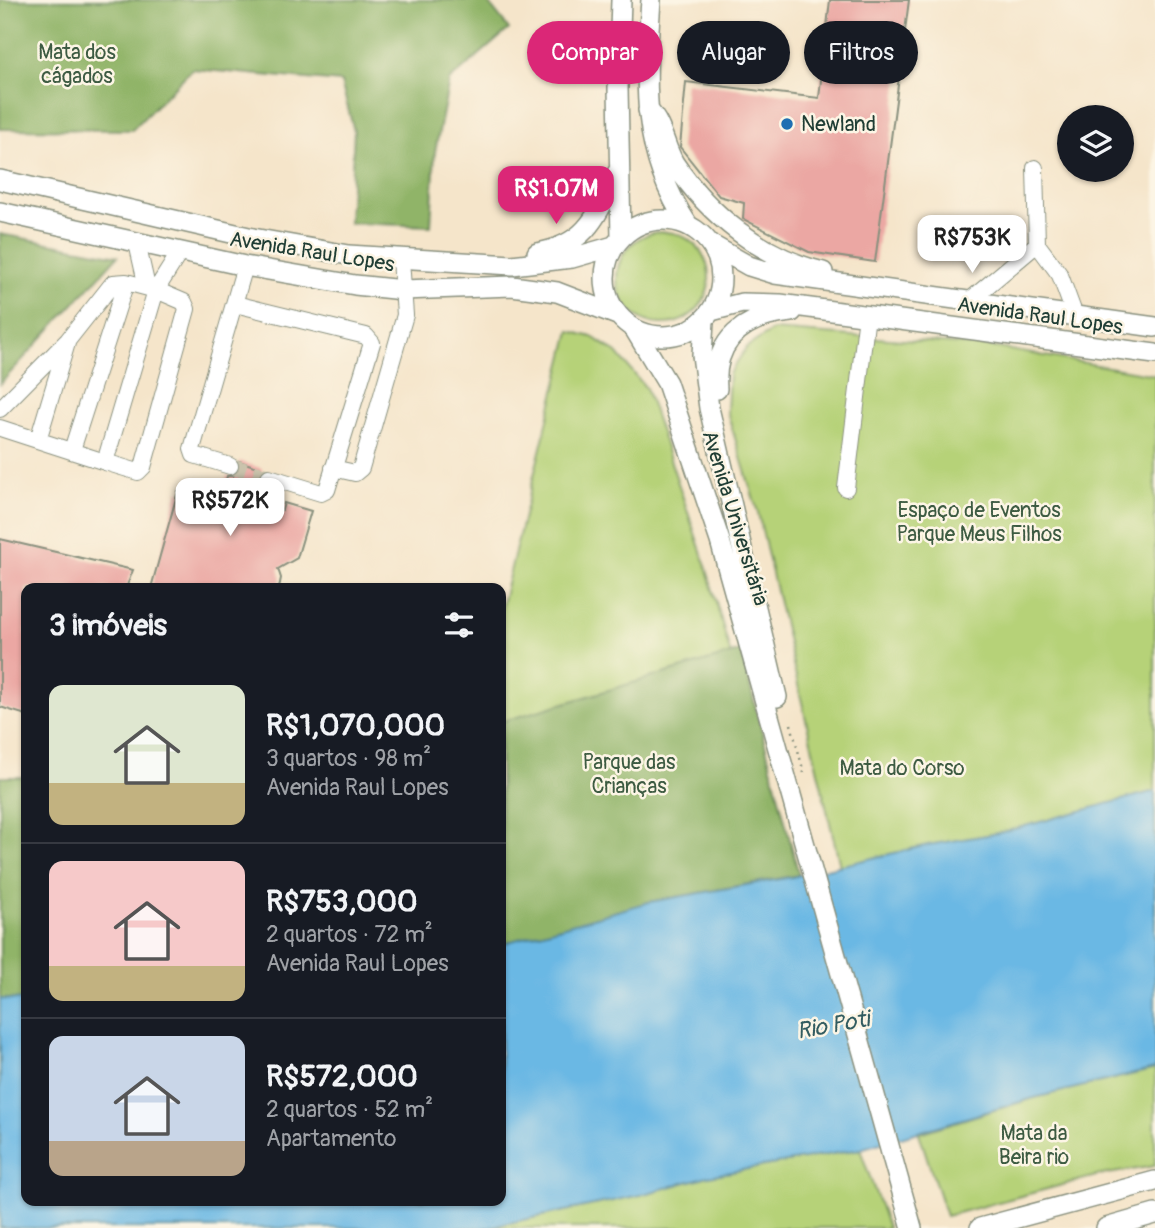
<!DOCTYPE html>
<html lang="pt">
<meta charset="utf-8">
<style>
body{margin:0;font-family:Pangolin,sans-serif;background:#20242c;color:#f1f3f6;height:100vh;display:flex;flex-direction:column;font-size:26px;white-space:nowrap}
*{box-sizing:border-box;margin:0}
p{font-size:23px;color:#9ea1a6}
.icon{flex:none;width:38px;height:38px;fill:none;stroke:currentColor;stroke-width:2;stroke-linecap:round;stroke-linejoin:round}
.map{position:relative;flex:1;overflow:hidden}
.drawer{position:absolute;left:21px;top:583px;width:485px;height:623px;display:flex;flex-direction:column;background:#171b24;border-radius:14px;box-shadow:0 2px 5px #0004}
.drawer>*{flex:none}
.top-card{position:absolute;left:527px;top:21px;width:523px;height:63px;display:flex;gap:14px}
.controls{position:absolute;left:1057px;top:105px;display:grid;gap:14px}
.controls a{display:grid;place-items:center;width:77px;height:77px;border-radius:50%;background:#171b24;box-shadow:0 2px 5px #0004;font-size:35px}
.price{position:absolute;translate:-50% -60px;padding:0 16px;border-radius:14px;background:#fff;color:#222;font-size:23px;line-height:46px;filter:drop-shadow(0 2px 4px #0008)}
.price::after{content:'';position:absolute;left:50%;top:42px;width:21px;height:16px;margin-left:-10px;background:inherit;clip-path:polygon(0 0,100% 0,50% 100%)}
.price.active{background:#db2777;color:#fff}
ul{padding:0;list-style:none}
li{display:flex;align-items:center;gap:21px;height:175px;padding:0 28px}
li+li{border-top:2px solid #363941}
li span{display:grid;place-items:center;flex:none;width:196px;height:140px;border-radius:14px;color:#555}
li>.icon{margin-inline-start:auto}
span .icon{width:84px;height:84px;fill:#fffc;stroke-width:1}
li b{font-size:30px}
h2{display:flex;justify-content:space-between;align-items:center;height:84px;padding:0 28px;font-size:30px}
.tag{padding:0 24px;border-radius:32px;background:#171b24;box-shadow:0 2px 5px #0004;font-size:24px;line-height:63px}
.tag.active{background:#db2777;color:#fff}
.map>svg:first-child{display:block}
.green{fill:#b6d278;stroke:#6a8856;stroke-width:2}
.forest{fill:#90b468;stroke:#58784e;stroke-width:2}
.water{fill:#6ab8e4;stroke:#447a8c;stroke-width:2}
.building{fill:#eba7a3}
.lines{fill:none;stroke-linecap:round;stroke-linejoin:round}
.minor-tunnel{stroke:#cac3ac;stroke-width:16;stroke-dasharray:16 8;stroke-linecap:butt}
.minor-casing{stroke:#8a917f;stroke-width:18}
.major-casing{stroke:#8a917f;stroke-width:22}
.path{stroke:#8a917f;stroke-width:2.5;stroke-dasharray:2 5;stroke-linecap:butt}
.minor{stroke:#fff;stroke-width:16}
.major{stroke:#fff;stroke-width:19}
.poi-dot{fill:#1f6fb2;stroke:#fcf5e5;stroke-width:2.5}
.labels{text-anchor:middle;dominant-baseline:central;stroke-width:5;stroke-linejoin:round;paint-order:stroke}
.park-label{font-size:21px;fill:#3d5b42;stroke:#fcf5e5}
.poi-label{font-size:21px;fill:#1f3d34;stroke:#fcf5e5;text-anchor:start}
.street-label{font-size:21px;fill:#1f3d34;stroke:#fcf5e5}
.water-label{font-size:23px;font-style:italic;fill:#325c60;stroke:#fcf5e5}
</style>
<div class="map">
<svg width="1155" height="1228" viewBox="0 0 1155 1228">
<rect width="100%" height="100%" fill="#fcf5e5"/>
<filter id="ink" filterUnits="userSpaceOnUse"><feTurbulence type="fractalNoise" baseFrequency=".0143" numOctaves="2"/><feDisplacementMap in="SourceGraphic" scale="14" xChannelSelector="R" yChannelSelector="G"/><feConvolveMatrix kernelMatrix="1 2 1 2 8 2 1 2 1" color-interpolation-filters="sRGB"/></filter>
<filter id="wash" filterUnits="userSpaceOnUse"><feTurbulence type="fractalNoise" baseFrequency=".00686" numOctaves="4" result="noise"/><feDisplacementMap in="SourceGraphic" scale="28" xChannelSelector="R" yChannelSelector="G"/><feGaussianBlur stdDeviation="1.57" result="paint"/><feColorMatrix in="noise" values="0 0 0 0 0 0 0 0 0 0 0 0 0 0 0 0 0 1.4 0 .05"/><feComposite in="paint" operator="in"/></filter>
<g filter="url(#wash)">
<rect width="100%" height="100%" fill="#f5e5ca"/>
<path class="green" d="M617 278a46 46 0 1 1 92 0a46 46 0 1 1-92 0Z
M773,330L993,347L1155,375V791L999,833L928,845L840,866L758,513L727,412L729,374L747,347Z
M570,331L592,337L617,353L646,388L707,569L792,877L649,902L501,944V608Z
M1155,1069V1166L1096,1176L946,1216L919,1133L1034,1098Z
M860,1149L888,1228H485L640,1195L708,1176Z"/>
<path class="forest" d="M0,0H486L509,29L449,81L435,152L431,226L349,223L354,131L341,82L192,69L132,130L0,129Z
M0,234L118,256L0,384Z
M741,651L799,875L649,902L501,944L500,722Z
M0,777H26V1000L0,999Z"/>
<path class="water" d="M1155,791V1069L1034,1098L860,1149L708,1176L640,1195L485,1228H0V999L26,1000V1200H500L501,944L649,902L792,877L928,845L999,833Z"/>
<g id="blocks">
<path class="building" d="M830,0H909L875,262L809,252L743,219L744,203L719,196L680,147L686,82L819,98Z
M239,461L263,469L259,479L266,487L260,504L282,510L284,503L311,511L297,558L278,569L281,578L279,588H151L178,491L201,498L203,491L222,496L227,476H233L240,470Z
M0,539L133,570L126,588H26V715L0,707Z"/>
</g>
</g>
<g filter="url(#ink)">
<use href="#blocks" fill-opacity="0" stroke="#8a917f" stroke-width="2"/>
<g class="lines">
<path class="minor-tunnel" d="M230,466L269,477"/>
<g class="minor-casing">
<path id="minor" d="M1035,168L1037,244L1060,275L1075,316
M137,243L147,287
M968,302L1037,244
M235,304L366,336L372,343L327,490L321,493L269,477
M0,409L68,340L113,283L126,282L156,290L105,462L0,428
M38,440L67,343
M72,450L126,282
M105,462L138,472L143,467L187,309L184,302L156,290L180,252
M230,466L194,455L192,449L245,266
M333,468L355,473L361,468L405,315L401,260
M846,488L867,315"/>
</g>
<g class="major-casing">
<path id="major" d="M621,0L618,88L621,237
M651,0C645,85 640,152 688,225
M648,110C663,125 664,146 674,163C709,215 761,257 823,272
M0,180L253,238L348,255L512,265L572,258L614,246
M0,212L245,266L355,285L403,290L512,286L557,292L617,315
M605 278a58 58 0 1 1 116 0a58 58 0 1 1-116 0Z
M712,245L749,266L775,274L1155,327
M537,253C589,244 597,214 617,173
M711,311L742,303L780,304L1155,354
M704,321L702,355L709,408L777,697
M635,330L667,383L720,541L912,1228
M717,389C713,339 745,316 792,312
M980,1228L1155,1181
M1106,1228L1155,1214"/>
</g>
<path class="path" d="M791,724L804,773"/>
<use href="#minor" class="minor"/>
<use href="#major" class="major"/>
</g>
</g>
<circle class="poi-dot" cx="787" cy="124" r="7"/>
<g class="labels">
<g class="park-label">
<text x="77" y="52">Mata dos<tspan x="77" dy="24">cágados</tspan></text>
<text x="979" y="510">Espaço de Eventos<tspan x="979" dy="24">Parque Meus Filhos</tspan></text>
<text x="629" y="762">Parque das<tspan x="629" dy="24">Crianças</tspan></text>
<text x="902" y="768">Mata do Corso</text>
<text x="1034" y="1133">Mata da<tspan x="1034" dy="24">Beira rio</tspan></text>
</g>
<g class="poi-label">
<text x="801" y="124">Newland</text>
</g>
<g class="street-label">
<text transform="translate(312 252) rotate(9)">Avenida Raul Lopes</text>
<text transform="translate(1040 316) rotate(8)">Avenida Raul Lopes</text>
<text transform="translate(735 518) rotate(73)">Avenida Universitária</text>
</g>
<g class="water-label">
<text transform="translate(833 1025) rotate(-10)">Rio Poti</text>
</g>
</g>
</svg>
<div class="controls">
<a><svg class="icon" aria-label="layers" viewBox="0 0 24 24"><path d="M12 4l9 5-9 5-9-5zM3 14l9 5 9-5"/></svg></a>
</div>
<b class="price active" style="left:556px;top:226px">R$1.07M</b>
<b class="price" style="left:972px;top:275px">R$753K</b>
<b class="price" style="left:230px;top:538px">R$572K</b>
<div class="top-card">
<a class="tag active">Comprar</a>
<a class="tag">Alugar</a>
<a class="tag">Filtros</a>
</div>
<section class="drawer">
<h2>3 imóveis<svg class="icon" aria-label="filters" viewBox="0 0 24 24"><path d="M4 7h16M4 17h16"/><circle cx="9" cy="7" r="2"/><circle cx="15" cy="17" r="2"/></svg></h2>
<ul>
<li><span style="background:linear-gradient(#dfe7d0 70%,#c2b280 0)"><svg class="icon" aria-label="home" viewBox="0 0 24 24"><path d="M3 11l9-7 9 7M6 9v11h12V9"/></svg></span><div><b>R$1,070,000</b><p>3 quartos · 98 m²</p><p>Avenida Raul Lopes</p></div></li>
<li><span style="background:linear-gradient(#f6c9c9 75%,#c2b280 0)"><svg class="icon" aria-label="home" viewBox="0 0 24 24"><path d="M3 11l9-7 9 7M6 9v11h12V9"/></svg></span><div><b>R$753,000</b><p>2 quartos · 72 m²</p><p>Avenida Raul Lopes</p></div></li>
<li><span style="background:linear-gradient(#c9d6e8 75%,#b9a48a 0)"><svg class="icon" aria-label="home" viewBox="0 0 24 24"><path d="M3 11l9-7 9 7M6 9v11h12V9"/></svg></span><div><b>R$572,000</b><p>2 quartos · 52 m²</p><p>Apartamento</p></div></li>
</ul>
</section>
</div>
